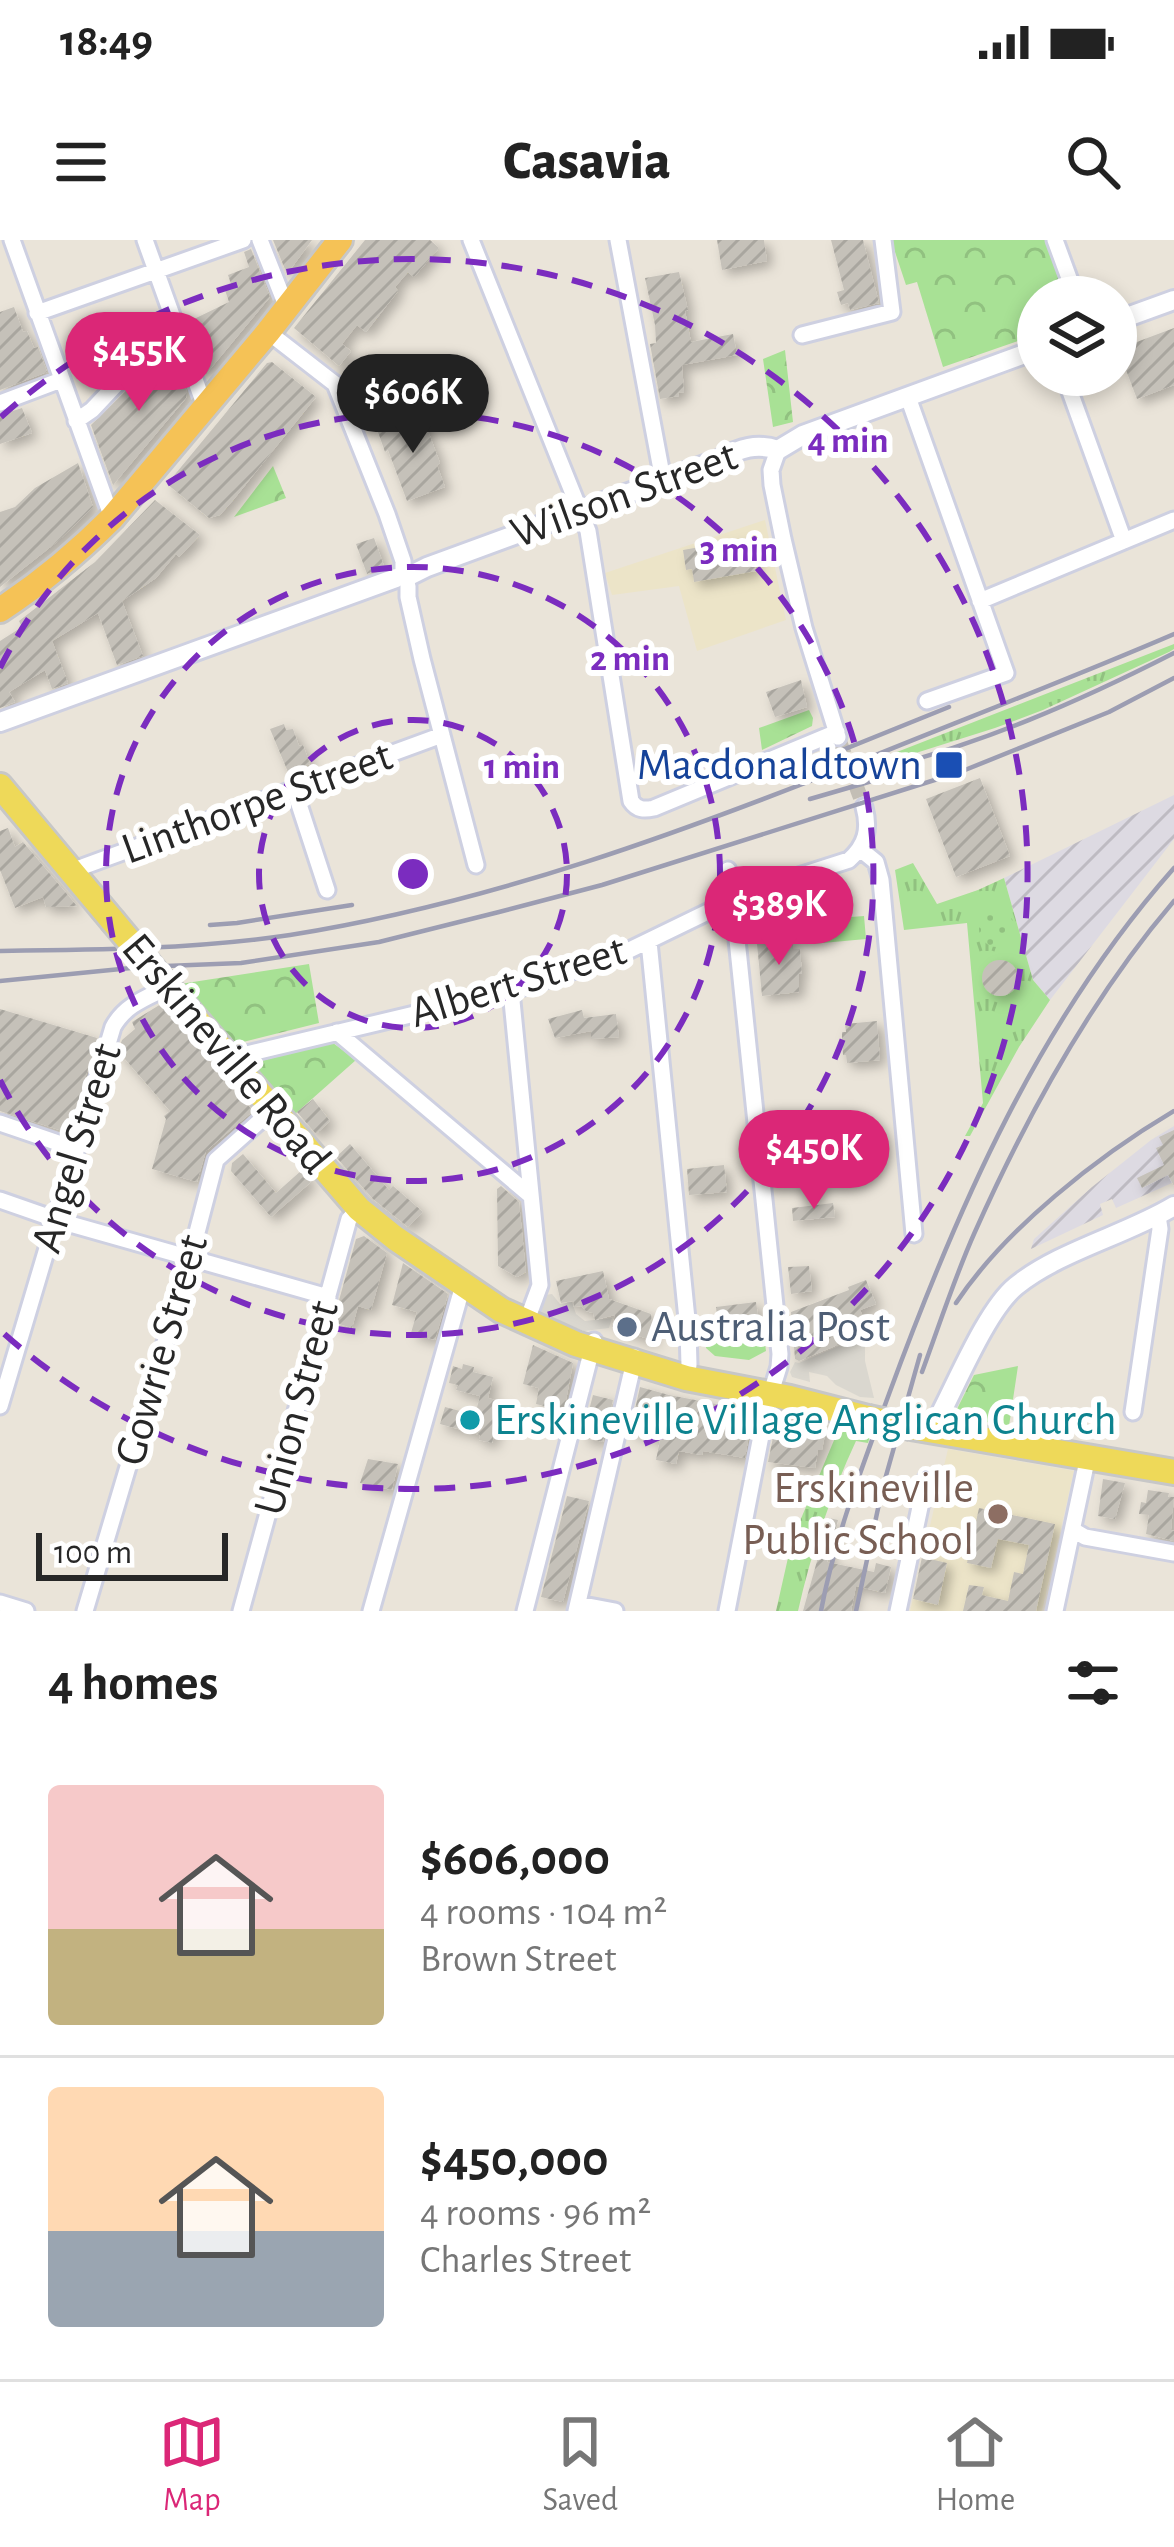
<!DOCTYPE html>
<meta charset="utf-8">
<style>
body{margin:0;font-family:"Alegreya Sans",sans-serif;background:#f6f6f6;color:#222;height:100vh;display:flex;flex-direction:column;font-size:45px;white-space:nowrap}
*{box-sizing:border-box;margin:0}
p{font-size:39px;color:#767676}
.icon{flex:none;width:66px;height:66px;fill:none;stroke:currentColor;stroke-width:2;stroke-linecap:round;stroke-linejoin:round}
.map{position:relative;height:1371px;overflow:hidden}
.details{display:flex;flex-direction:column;background:#fff;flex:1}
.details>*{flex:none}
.buttons{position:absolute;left:1017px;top:36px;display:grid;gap:24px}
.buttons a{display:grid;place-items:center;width:120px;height:120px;border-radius:50%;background:#fff;box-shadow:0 6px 18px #0003;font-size:60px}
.scale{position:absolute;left:36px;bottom:30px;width:192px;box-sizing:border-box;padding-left:12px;border:6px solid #272727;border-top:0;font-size:33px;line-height:42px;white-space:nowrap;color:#272727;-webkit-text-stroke:9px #fff;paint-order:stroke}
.price{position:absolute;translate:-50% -102px;padding:0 27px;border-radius:42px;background:#db2777;color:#fff;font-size:39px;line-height:78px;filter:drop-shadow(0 3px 6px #0008)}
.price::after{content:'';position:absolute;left:50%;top:72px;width:36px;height:27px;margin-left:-18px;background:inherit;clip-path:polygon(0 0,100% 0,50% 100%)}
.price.current{background:#222;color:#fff}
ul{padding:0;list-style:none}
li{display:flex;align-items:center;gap:36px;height:300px;padding:0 48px}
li+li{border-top:3px solid #e0e0e0}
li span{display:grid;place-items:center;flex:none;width:336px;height:240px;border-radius:12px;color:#555}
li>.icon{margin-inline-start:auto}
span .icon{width:144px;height:144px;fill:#fffc;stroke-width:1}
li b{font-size:51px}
h2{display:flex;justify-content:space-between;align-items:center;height:144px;padding:0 48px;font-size:51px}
.status{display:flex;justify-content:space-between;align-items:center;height:84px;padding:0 60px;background:#fff;direction:ltr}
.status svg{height:33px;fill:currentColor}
header{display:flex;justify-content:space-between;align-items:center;height:156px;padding:0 48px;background:#fff;font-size:54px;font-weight:800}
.menu{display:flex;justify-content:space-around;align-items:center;height:168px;border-top:3px solid #e0e0e0;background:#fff;font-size:33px;color:#767676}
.menu a{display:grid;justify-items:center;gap:6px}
.menu .current{color:#db2777}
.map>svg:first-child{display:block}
.industrial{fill:url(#industrial-furrows)}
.education{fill:#ece4c8}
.grass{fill:url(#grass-tufts)}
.forest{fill:url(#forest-crowns)}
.garden{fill:url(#garden-dots)}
.plaza{fill:#dad7cf}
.building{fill:url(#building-hatch);filter:url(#shadow)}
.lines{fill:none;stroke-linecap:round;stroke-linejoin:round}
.minor-tunnel{stroke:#c3beb5;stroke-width:15;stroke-dasharray:15 8;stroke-linecap:butt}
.minor-casing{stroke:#ced0e1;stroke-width:21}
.tertiary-casing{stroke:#ced0e1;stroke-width:24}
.primary-casing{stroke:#c7c7c7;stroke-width:30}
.trunk-casing{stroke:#c7c7c7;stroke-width:30}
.minor{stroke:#fff;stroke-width:15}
.tertiary{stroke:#fff;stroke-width:18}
.primary{stroke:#eed959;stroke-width:24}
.trunk{stroke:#f5c256;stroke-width:24}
.rail{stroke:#9c9db2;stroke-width:4.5}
.primary-bridge-casing{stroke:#c7c7c7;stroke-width:30;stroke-linecap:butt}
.primary-bridge{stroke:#eed959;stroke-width:24}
.ring{fill:none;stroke:#7b2cbf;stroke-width:6;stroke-dasharray:21 15}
.transit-dot{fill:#1a4fb4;stroke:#fff;stroke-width:4.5}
.service-dot{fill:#5c6f8a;stroke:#fff;stroke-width:4.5}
.culture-dot{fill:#0f9aa8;stroke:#fff;stroke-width:4.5}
.education-dot{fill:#8d6e63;stroke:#fff;stroke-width:4.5}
.labels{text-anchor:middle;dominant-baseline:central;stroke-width:12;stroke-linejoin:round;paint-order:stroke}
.street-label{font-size:45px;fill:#272727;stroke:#fff}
.transit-label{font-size:45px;fill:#164399;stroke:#fff;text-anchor:end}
.service-label{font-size:45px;fill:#4e5e75;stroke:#fff;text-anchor:start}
.culture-label{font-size:45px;fill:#0d838f;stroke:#fff;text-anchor:start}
.education-label{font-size:45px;fill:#785e54;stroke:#fff;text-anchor:end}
.centre{fill:#7b2cbf;stroke:#fff;stroke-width:6}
.ring-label{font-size:36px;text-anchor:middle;font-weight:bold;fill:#7b2cbf;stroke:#fff;stroke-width:12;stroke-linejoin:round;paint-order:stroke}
</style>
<div class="status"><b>18:49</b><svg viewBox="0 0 49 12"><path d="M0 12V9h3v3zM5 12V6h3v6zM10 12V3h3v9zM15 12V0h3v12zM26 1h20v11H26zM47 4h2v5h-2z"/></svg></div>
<header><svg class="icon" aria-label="menu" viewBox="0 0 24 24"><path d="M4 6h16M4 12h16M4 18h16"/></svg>Casavia<svg class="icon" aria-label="search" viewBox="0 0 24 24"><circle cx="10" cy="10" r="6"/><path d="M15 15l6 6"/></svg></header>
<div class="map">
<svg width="1174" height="1371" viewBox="0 0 1174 1371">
<defs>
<pattern id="industrial-furrows" width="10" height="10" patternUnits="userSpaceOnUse" patternTransform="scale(3)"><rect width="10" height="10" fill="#dddae2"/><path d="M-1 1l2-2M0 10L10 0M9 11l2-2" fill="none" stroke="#bebbc2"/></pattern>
<pattern id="grass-tufts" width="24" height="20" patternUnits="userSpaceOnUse" patternTransform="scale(3)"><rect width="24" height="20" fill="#a8e195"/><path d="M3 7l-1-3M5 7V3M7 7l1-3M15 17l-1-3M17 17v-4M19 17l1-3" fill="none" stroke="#91c180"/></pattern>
<pattern id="forest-crowns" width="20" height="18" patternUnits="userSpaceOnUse" patternTransform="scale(3)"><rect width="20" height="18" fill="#a8e195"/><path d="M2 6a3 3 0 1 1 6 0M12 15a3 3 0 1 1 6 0" fill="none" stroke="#91c180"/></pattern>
<pattern id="garden-dots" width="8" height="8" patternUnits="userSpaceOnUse" patternTransform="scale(3)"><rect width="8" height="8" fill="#a8e195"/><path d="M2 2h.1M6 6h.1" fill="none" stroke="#91c180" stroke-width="1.8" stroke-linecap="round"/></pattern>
<pattern id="building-hatch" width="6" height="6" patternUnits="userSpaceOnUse" patternTransform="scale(3)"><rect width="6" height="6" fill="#c5c1b9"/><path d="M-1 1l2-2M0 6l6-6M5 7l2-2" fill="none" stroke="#a9a69f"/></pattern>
<filter id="shadow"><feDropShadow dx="5.5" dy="5.5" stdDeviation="6" flood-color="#0004"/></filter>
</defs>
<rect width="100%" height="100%" fill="#eae4d9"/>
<path class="industrial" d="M1174,555V599L1050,760L1033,740L1004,638Z
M1174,886V942L1116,968L1112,959L1100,964L1103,975L1031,1009L1034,999L1092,947L1151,900Z"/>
<path class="education" d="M765,280L786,380L697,411L679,346L612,355L605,333Z
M948,1209L1074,1231L1042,1371H910Z"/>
<path class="grass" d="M1174,404V409L1169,412L1043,470L995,488L881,524L879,519Z
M913,623L937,664L978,650L1004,638L1033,740L1050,760L1019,807L970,896H965L983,863L967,683L904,690L895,630Z
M840,1186L871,1193L868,1203L856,1201C831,1255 811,1312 798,1371H776L792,1300Z"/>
<path class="forest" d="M891,0H1052L1073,57H1038V94L943,127L917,42L906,45Z
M785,110L793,182L773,187L763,119Z
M273,226L286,258L234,277Z
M809,470L813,478L812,486L762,510L759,488Z
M864,676L866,699L812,704L810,680Z
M309,724L319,783L239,803H232L180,744Z
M333,803L356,820L295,874L256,832L255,825L260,821Z
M762,1082L766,1111L749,1120L715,1116L706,1108L704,1089Z
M1018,1126L1009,1186L959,1177L957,1169L974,1135Z"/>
<path class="garden" d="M979 689a18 18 0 1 1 36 0a18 18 0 1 1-36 0Z"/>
<path class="plaza" d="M552,1054L560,1064L572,1062L576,1074L585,1081L612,1078L609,1088L584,1091L544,1075L540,1070L541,1059L545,1055Z
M865,1095V1121L874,1158L860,1157L836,1145L827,1136L809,1132L810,1142L792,1137L790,1132L795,1122L799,1123Z"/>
<path class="building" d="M273,0H312L287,34Z
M365,0H430L439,8L414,37L408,32L395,47L398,51L366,92L357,85L342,104L351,111L339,126L294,88Z
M717,0H764L767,21L722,30Z
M831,0H863L879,63L850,70L848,63L841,65L837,52L844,50Z
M251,9L270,57L206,134L191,92L198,89L194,79L229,62L225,50L232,47L228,35L249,27L244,12Z
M679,32L688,70L685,71L691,102L733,94L737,115L682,125L684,152L678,153L679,156L660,159L650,104L656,103L655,85L645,38Z
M14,67L23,92L27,91L34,108L38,107L47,132L0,150V72Z
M1174,88V145L1137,159L1118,109Z
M173,114L187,152L186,158L113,245L91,185L133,144L138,128Z
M272,122L316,157L234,259L220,275L209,278L167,244L267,123Z
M22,168L32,193L0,204V175Z
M421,172L440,223L437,225L445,247L407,261L388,210L385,212L377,189Z
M78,223L93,267L58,301L0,347V272L15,267L35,248Z
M155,260L200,295L179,317L176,314L156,338L122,361L143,416L117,425L98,373L52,401L68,443L52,449L45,430L9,452L15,462L0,468V401L22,387L19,381L95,322Z
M374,298L384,326L367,334L356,304Z
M750,298L756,331L694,342L692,329L686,330L683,310Z
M801,440L807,467L775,477L766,452Z
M284,484L286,490L293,489L299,506L303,505L310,524L288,532L270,489Z
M980,538L1010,616L956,637L926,559Z
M8,588L15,607L23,602L77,666L46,667L43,657L15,668L0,630V591Z
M793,702V709H800L802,734H799V752L762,756L757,704Z
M982 738a18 18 0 1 1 36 0a18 18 0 1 1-36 0Z
M161,764L253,871L206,911L197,942L152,929L166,879L164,876L170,871L118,811L122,800L135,789L132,782Z
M0,769L97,798L69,893L0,871Z
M582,770L584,778L616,774L619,797L591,799V791L555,798L548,779Z
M877,781L880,820L847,823L846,815H843L842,802V792H846L845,784Z
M313,859L330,881L316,894L297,872Z
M1174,890V946L1168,935L1142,948L1137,938L1164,925L1156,908L1163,905L1159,897Z
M350,904L389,950L393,946L423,972L408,987L373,959L336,917Z
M243,914L276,953L302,930L311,942L271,977L231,931L232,923Z
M724,925L727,952L689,955L687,929Z
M501,946L519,962L526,1032L517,1037L498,1026L497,949Z
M833,963L835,977L793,981L792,968Z
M364,996L387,1013L371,1070L358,1066L352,1088L333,1082L356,999Z
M403,1023L448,1054L435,1100L411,1093L417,1072L392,1065Z
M809,1026L812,1051L791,1054L788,1027Z
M603,1031L609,1059L651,1074L654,1101L612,1087L615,1075L595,1080L593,1073L586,1071L581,1066L574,1067L573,1061L561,1063L556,1041Z
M866,1040L876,1064L860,1070L867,1086L859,1090L860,1093L852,1099L799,1121L795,1119L791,1072L849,1050L848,1047Z
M756,1062L759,1082L718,1087L716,1067Z
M533,1105L573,1123L564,1171L536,1164L539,1148L523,1144Z
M463,1124L474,1127L473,1132L493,1137L488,1158L456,1150L458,1145L449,1143L453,1126L462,1129Z
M640,1147L669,1155L753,1171L745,1218L703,1211L702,1215L679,1211L676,1224L656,1220L660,1200L630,1192Z
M593,1155L613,1160L603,1202L582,1197Z
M480,1156L503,1162L492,1203L479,1200L480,1195L440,1184L445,1167L475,1175Z
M778,1173L827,1184L822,1210H818L815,1228L768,1222Z
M368,1219L398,1224L392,1250L360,1243Z
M1103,1239L1125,1243L1115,1279L1098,1276Z
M1148,1250L1169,1253L1168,1257H1174L1171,1290L1174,1291V1301L1146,1294L1149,1275L1139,1274L1141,1262L1146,1263Z
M567,1256L589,1261L563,1362L541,1357Z
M979,1268L1055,1284L1036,1371H963L969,1345L984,1347L982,1355L1008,1361L1014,1332L1023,1334L1029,1305L998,1299L991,1328L967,1323Z
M829,1278L838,1280L827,1322L874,1332L876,1323L891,1327L885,1353L856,1346L851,1371H803Z
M922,1317L947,1323L938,1365L913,1359Z"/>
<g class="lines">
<path class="minor-tunnel" d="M839,500L864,567"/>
<g class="minor-casing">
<path id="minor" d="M12,0L112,278
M145,0L205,167
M260,0L287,68
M471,0L588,291L631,561C637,570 644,570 654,568L837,492
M618,0L663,240
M1055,0L1076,57
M37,73L243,0
M268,92L335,144L387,274L403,321V330
M802,95L892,72L883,0
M1064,135L1124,301
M908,157L1006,433L927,461
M0,163L61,140
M76,181L92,170L124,136
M778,210L771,230L772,245L783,299L804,388L838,497
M408,346V357L422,419L476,625
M980,361L1174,280
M294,549L327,650
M860,609L876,622L881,640L914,994
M71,631L442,495
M649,702L688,1089L689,1125L686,1138
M511,751L540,1045L526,1083
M337,792L531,956
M230,818L511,751L615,717L749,652L849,620C866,605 870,589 864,567
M0,883L76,909
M0,960L63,982L328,1057
M0,1166L113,787C125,765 146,758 168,747
M1133,1172L1160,989L1158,976
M1073,1290L1085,1297L1174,1313
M0,1363L26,1371
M578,1364L615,1371
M85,1371L190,1019L216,920L272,870
M241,1371L349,979L359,969
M371,1371L463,1045
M525,1371L594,1101
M576,1371L635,1117
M727,1371L767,1165L779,1127L780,1114L733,661L728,630
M898,1371L926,1239
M1055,1371L1088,1216"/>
</g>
<g class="tertiary-casing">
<path id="tertiary" d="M1116,81L1174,60
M411,335L427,327L721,219C740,208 757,203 778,210L803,195L1038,109
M0,482L396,338
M932,1190C953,1153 985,1071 1016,1046C1059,1011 1126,995 1174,966"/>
</g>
<g class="primary-casing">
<path id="primary" d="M0,546L112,680
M162,740L359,969L395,998L501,1070L576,1104L686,1138L790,1158L868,1178
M911,1187L1174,1232"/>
</g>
<g class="trunk-casing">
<path id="trunk" d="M0,370C41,343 77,313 112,278L268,92L340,0"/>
</g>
<use href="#minor" class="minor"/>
<use href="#tertiary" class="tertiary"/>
<use href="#primary" class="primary"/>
<use href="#trunk" class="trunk"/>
<path class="rail" d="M879,529C982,504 1080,461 1174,413
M788,532L949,467
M810,559L896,534
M210,685L237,683L352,665
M0,711C96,710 195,709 290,695C491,663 683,592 871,517C972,476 1074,437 1174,394
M0,741L141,727L241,723L379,702L499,672L602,645L960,532L1109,472L1174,438
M956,1063C1005,989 1098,916 1174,871
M922,1132C939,1086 954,1039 974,994C1026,877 1091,758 1174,661
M821,1371C835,1296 863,1225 889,1154C958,966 1040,779 1174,628
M856,1371L882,1250L920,1115"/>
<g class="primary-bridge-casing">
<path id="primary-bridge" d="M112,680L162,740
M868,1178L911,1187"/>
</g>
<use href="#primary-bridge" class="primary-bridge"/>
</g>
<g class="ring">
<circle cx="413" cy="634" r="154"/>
<circle cx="413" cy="634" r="307"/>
<path d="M0 428A461 461 0 1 1 0 840"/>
<path d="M1 177A615 615 0 1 1 1 1091"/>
</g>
<rect class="transit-dot" x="934" y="510" width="30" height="30" rx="6"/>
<circle class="service-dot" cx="627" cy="1087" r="12"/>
<circle class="culture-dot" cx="470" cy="1180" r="12"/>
<circle class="education-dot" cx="998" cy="1274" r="12"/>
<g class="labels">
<g class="street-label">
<text transform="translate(624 255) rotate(-20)">Wilson Street</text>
<text transform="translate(257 563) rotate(-20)">Linthorpe Street</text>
<text transform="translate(518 742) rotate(-17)">Albert Street</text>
<text transform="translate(226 814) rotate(50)">Erskineville Road</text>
<text transform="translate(77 908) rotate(-73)">Angel Street</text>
<text transform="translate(162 1110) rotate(-74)">Gowrie Street</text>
<text transform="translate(297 1168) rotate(-75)">Union Street</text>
</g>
<g class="transit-label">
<text x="922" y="525">Macdonaldtown</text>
</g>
<g class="service-label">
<text x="651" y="1087">Australia Post</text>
</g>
<g class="culture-label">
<text x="494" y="1180">Erskineville Village Anglican Church</text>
</g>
<g class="education-label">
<text x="974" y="1248">Erskineville<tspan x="974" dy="52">Public School</tspan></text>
</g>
</g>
<circle cx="413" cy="634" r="18" class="centre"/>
<g class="ring-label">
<text x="848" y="212">4 min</text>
<text x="739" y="321">3 min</text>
<text x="630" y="430">2 min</text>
<text x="522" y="538">1 min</text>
</g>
</svg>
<div class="buttons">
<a><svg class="icon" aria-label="layers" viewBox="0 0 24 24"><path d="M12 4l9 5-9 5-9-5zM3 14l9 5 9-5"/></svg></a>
</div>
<div class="scale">100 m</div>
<b class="price" style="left:139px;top:174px">$455K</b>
<b class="price current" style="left:413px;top:216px">$606K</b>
<b class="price" style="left:779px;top:728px">$389K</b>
<b class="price" style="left:814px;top:972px">$450K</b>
</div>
<section class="details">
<h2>4 homes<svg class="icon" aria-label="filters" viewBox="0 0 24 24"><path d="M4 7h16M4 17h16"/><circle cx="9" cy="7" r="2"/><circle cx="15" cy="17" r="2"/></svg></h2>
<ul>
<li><span style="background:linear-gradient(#f6c9c9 60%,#c2b280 0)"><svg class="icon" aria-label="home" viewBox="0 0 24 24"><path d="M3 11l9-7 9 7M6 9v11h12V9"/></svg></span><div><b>$606,000</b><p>4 rooms · 104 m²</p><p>Brown Street</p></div></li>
<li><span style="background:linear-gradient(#ffd9b3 60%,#9aa5b1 0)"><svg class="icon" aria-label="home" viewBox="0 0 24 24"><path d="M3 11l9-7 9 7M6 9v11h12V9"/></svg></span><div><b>$450,000</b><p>4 rooms · 96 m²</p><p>Charles Street</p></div></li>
</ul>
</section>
<nav class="menu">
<a class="current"><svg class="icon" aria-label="map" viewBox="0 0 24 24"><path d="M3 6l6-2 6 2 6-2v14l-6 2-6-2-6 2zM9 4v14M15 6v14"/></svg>Map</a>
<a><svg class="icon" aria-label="saved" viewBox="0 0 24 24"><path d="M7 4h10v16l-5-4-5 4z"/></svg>Saved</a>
<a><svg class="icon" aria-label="home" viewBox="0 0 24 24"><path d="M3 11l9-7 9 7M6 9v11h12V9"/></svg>Home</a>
</nav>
